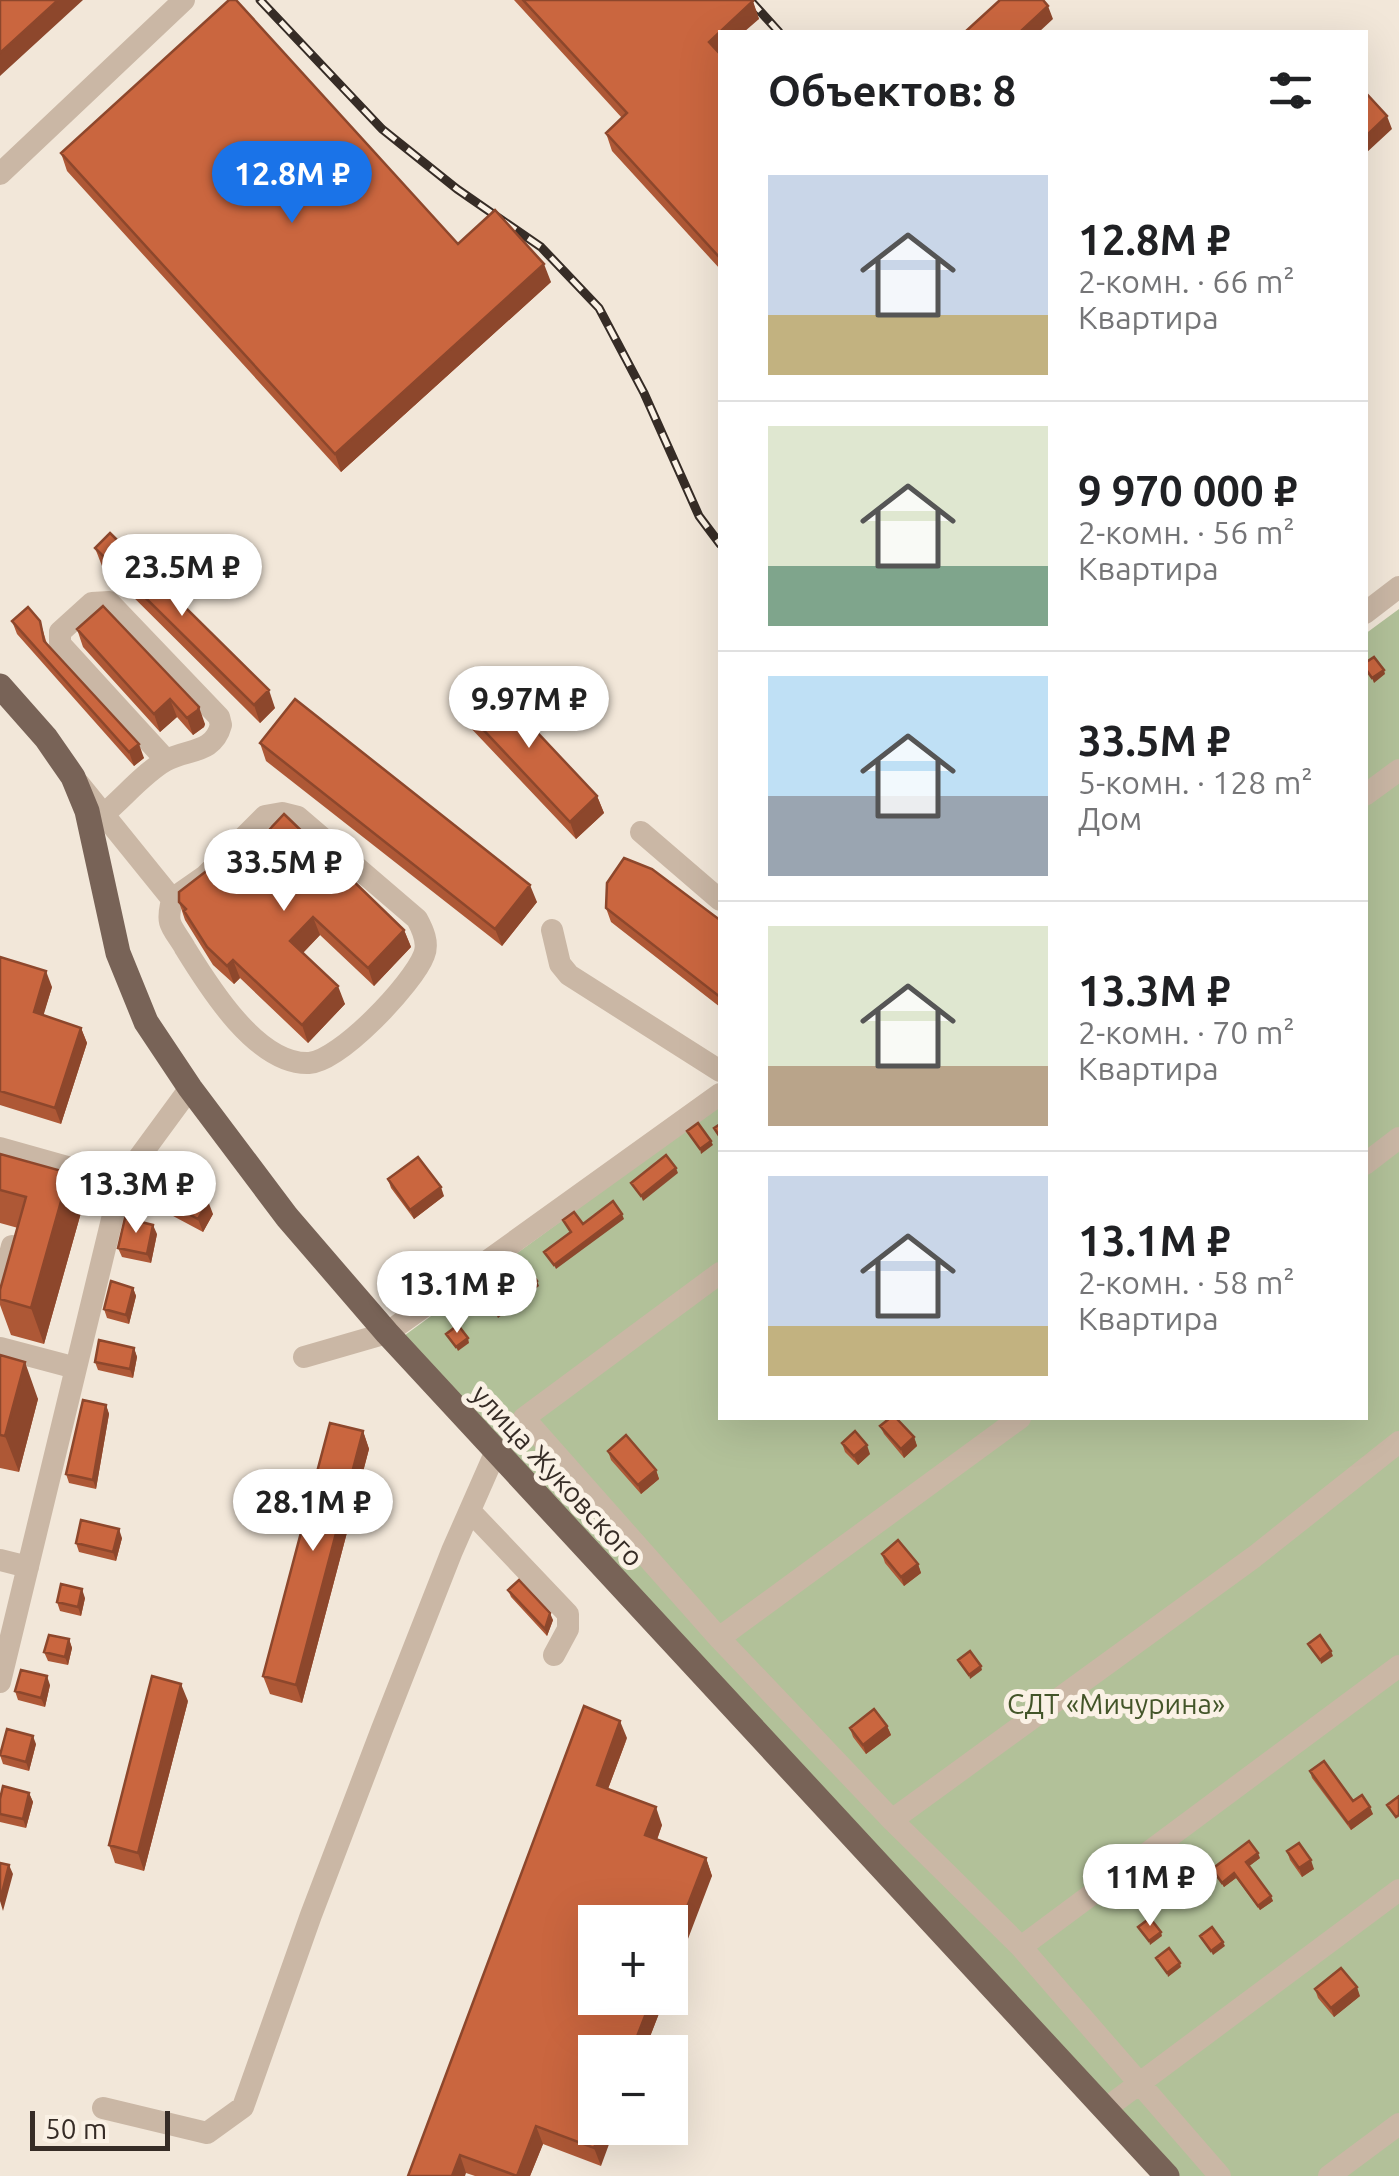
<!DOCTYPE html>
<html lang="ru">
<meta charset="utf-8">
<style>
body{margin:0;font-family:Ubuntu,sans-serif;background:#f6f6f6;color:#202124;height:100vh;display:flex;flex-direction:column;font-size:38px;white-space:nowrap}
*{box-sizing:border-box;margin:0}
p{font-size:32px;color:#757577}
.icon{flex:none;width:55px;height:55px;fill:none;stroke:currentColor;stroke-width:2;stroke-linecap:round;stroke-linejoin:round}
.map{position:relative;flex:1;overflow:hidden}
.drawer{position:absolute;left:718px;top:30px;width:650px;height:1390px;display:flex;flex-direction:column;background:#fff;border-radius:0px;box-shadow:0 10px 40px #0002}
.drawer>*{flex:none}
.fabs{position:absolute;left:578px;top:1905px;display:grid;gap:20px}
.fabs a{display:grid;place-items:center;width:110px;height:110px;border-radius:0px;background:#fff;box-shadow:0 10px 40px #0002;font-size:50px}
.scale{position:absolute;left:30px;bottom:25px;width:140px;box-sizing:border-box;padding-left:10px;border:5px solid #362c26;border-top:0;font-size:28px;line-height:35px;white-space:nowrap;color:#362c26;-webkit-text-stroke:8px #faf1e5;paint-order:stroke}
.price{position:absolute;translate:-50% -85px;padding:0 22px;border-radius:35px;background:#fff;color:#222;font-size:32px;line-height:65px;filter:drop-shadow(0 2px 5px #0008)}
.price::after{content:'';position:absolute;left:50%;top:60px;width:30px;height:22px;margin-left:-15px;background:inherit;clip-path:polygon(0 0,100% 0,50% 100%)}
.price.active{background:#1a73e8;color:#fff}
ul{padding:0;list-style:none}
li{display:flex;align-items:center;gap:30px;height:250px;padding:0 50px}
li+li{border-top:2px solid #e0e0e0}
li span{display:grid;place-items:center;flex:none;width:280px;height:200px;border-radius:0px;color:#555}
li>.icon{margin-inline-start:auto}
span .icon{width:120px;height:120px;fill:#fffc;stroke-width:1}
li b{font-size:42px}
h2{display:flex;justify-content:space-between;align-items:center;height:120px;padding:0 50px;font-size:42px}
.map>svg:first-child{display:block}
.green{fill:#b2c199}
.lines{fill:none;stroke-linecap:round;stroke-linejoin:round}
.minor{stroke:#cab7a5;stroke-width:22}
.major{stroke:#786357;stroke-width:25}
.rail-casing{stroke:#362c26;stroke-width:9}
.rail{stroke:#faf1e5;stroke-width:5;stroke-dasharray:15;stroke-linecap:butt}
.wall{fill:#ae5836}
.shaded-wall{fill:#8d472c}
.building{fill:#ca663f;stroke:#8d472c;stroke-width:2.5}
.labels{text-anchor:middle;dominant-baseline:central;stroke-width:10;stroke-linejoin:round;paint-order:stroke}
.street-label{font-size:28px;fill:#362c26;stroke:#faf1e5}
.park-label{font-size:28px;fill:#435529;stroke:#faf1e5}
</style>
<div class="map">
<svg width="1399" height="2176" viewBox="0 0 1399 2176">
<rect width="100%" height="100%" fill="#f2e7d9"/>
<path class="green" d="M1399,609V2176H1175L401,1338L720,1105V1418H1365V634Z"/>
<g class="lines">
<path class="minor" d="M0,174L184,0
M1365,613L1399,587
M79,784L172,899C171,905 168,915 170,922C172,930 181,940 185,948C209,987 257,1065 309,1063C340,1061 413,984 424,955C429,943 423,930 417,919L298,817L282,813L265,816L205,876L172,899
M1365,795L1399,770
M105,813C124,797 144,773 165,761C187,748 213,755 221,725L219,717L109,602L92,603L60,632V644L166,760
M641,832L720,900
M552,930L560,964L569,975L720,1071
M0,1148L121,1182
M1365,1164L1399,1138
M720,1273L524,1418L719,1638L892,1820L1021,1947L1220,2176
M0,1293L12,1246
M0,1348L76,1368
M304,1357L387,1333L720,1094
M470,1511L568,1614V1629L554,1655
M0,1560L28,1567
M719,1638L1020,1418
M0,1682L121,1182L190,1088
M892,1820L1254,1557L1399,1442
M1021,1947L1399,1666
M103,2108L207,2133L243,2107L311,1915L382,1729L452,1551L496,1451
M1105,2109L1399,1890
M1329,2176L1399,2124"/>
<path class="major" d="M0,686L46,738L73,777L87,811L118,953L146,1022L190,1088L287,1217L387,1333L1167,2176"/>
<g class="rail-casing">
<path id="rail" d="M260,0L382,129L457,189L541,247L599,308L644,393L699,516L720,544
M750,0L779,32"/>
</g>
<use href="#rail" class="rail"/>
</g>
<path class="wall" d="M514,0H752L759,19L720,32V269L612,151L606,133L622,118Z
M61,153L458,244L551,282L341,472L67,171Z
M95,548L275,708L260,723L102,566Z
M12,621H40L47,644L144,758L134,766L17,634Z
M77,629L205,724L204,727L193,735L177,717L160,732L83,647Z
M461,706L597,796L604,813L576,839L467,724Z
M260,743L537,902L502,946L266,761Z
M179,902L404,930L411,947L374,986L320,935L303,953L345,1004L308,1043L240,978L234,984L213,965L185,920Z
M606,908L720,920V1007L611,922Z
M0,957L52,987L43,1015L81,1028L87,1043L61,1124L0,1105Z
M0,1154L82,1209L44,1344L11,1335L0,1305V1290L18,1228L0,1223Z
M388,1179L444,1196L414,1219L391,1188Z
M141,1188L213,1214L203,1232L145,1201Z
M157,1234L151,1263L122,1257L118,1248Z
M133,1288L136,1296L129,1324L107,1318L104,1309Z
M134,1348L137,1357L133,1378L98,1370L95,1362Z
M0,1355L38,1399L19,1472L0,1468Z
M106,1405L109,1414L96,1489L69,1483L66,1474Z
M880,1426L914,1437L917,1446L904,1458L884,1434Z
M363,1431L369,1449L302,1703L270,1694L263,1676Z
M842,1443L870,1454L858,1465L845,1452Z
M608,1451L656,1470L659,1479L641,1494L611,1460Z
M122,1538L116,1561L79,1552L76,1543Z
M882,1554L918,1564L921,1573L904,1586L885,1563Z
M508,1590L553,1620L547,1636L511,1597Z
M85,1598L81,1616L60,1611L57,1602Z
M69,1639L72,1648L68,1665L48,1661L44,1652Z
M50,1685L45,1707L18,1700L15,1691Z
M188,1701L144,1871L115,1863L109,1845Z
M887,1726L891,1735L866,1754L853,1737L850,1728Z
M627,1738L608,1789L662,1825L657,1840L706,1858L712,1876L595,1998H665L644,2052H595L601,2166L543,2144L530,2176H475L466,2173L408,2176Z
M36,1744L29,1771L3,1764L0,1755Z
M1310,1771L1353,1801L1373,1814L1351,1830L1312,1778Z
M29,1793L33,1802L26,1828L0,1822V1799Z
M1287,1851L1314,1869L1302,1877L1290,1860Z
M1260,1858L1249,1866L1273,1901L1260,1910L1236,1878L1224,1887L1212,1869Z
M1315,1989L1360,1996L1334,2017L1318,1998Z"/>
<path class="shaded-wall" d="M58,0H83L0,76V53Z
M753,1L759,19L744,32H720V55L709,42Z
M1048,6L1053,19L1039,32H1020Z
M1387,116L1392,129L1365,154V137Z
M544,264L551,282L341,472L335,454Z
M1384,670L1385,674L1374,683L1372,678Z
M269,690L275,708L260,723L254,705Z
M170,699L177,717L160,732L154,714Z
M199,707L205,724L204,727L193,735L187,718Z
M139,744L144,758L134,766L129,752Z
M597,796L604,813L576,839L570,822Z
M530,885L537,902L502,946L495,929Z
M313,917L320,935L297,959L290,941Z
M404,930L411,947L374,986L368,968Z
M233,960L240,978L234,984L227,966Z
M46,971L52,987L40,1027L34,1012Z
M338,986L345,1004L308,1043L302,1025Z
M81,1028L87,1043L61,1124L55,1108Z
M711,1141L713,1145L701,1154L700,1149Z
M676,1168L678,1173L643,1201L641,1196Z
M69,1173L82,1209L44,1344L31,1308Z
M441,1187L444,1196L414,1219L410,1210Z
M208,1201L213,1214L203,1232L198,1219Z
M622,1214L624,1219L556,1269L554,1265Z
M153,1225L157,1234L151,1263L147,1254Z
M537,1281L539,1286L498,1318L496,1314Z
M133,1288L136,1296L129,1324L126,1315Z
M468,1338L469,1343L458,1351L456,1347Z
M134,1348L137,1357L133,1378L130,1369Z
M25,1362L38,1399L19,1472L5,1436Z
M106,1405L109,1414L96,1489L93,1480Z
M363,1431L369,1449L302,1703L296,1685Z
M914,1437L917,1446L904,1458L901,1449Z
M867,1445L870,1454L858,1465L854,1456Z
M656,1470L659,1479L641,1494L638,1485Z
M119,1529L122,1538L116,1561L113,1552Z
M918,1564L921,1573L904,1586L901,1577Z
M82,1589L85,1598L81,1616L78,1607Z
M550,1613L553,1620L547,1636L545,1629Z
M69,1639L72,1648L68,1665L65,1657Z
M1331,1651L1333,1656L1321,1664L1320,1660Z
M981,1666L982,1670L970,1679L969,1675Z
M47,1676L50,1685L45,1707L41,1698Z
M181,1684L188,1701L144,1871L138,1853Z
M620,1721L627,1738L603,1802L597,1785Z
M887,1726L891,1735L866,1754L863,1745Z
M33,1736L36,1744L29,1771L26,1762Z
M29,1793L33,1802L26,1828L23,1819Z
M656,1807L662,1825L652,1853L645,1835Z
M1370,1807L1373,1814L1351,1830L1348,1823Z
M1258,1853L1260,1858L1248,1867L1246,1862Z
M706,1858L712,1876L670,1986V1951Z
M1311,1860L1314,1869L1302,1877L1299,1868Z
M9,1865L13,1874L3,1911L0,1901Z
M1234,1873L1236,1878L1224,1887L1222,1883Z
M1271,1896L1273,1901L1260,1910L1258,1906Z
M1161,1932L1162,1936L1150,1945L1149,1941Z
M1223,1942L1225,1946L1213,1955L1211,1951Z
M1180,1963L1181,1967L1168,1977L1167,1973Z
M1357,1987L1360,1996L1334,2017L1331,2008Z
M652,1998H665L644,2052H631Z
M536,2126L543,2144L530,2176H517Z
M602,2128H615L601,2166L594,2148Z
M460,2155L466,2173L465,2176H452Z"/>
<path class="building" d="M0,0H58L0,53Z
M229,0H236L458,244L495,210L544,264L335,454L61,153Z
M523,0H752L753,1L709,42L720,54V258L606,133L627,113Z
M1000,0H1043L1048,6L1020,32H965Z
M1365,92L1387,116L1365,137Z
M110,533L269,690L254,705L95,548Z
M103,606L199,707L198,710L187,718L170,699L154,714L77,629Z
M28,607L40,621L44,641L139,744L129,752L12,621Z
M1374,657L1384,670L1372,678L1365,668V663Z
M488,680L597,796L570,822L461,706Z
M295,699L530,885L495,929L260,743Z
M284,814L404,930L368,968L313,917L290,941L338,986L302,1025L233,960L227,966L207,947L184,911L186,909L179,902V892L209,869L242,837L253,847Z
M624,858L652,869L720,920V997L606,908L607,883Z
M0,957L46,971L34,1012L81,1028L55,1108L0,1091Z
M698,1123L711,1141L700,1149L687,1131Z
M720,1124V1137L714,1128Z
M0,1154L69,1173L31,1308L0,1299V1290L26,1197L0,1190Z
M666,1155L676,1168L641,1196L631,1183Z
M418,1157L441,1187L410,1210L388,1179Z
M156,1160L202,1184L208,1201L198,1219L141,1188Z
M613,1201L622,1214L554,1265L544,1252L571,1232L563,1220L574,1212L583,1224Z
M125,1218L153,1225L147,1254L118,1248Z
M528,1268L537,1281L496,1314L487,1300Z
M111,1281L133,1288L126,1315L104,1309Z
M458,1325L468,1338L456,1347L446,1334Z
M99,1340L134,1348L130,1369L95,1362Z
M0,1355L25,1362L5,1436L0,1435Z
M83,1400L106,1405L93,1480L66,1474Z
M890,1418H896L914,1437L901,1449L880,1426Z
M330,1423L363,1431L296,1685L263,1676Z
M855,1431L867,1445L854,1456L842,1443Z
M626,1435L656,1470L638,1485L608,1451Z
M81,1520L119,1529L113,1552L76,1543Z
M898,1540L918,1564L901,1577L882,1554Z
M519,1580L550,1613L545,1629L508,1590Z
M61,1584L82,1589L78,1607L57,1602Z
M49,1635L69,1639L65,1657L44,1652Z
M1320,1635L1331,1651L1320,1660L1308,1644Z
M970,1651L981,1666L969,1675L958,1660Z
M21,1670L47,1676L41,1698L15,1691Z
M152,1676L181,1684L138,1853L109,1845Z
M584,1706L620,1721L597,1785L656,1807L645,1835L706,1858L670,1951V1922H595V1998H652L631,2052H595V2128H602L594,2148L536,2126L517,2176L460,2155L452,2176H408Z
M874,1709L887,1726L863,1745L850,1728Z
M7,1729L33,1736L26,1762L0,1755Z
M1324,1761L1353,1801L1362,1795L1370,1807L1348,1823L1310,1771Z
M3,1786L29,1793L23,1819L0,1814V1799Z
M1399,1796V1815L1396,1817L1387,1805Z
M1249,1841L1258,1853L1246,1862L1271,1896L1258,1906L1234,1873L1222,1883L1212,1869Z
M1299,1843L1311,1860L1299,1868L1287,1851Z
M0,1863L9,1865L0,1901Z
M1150,1918L1161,1932L1149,1941L1138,1927Z
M1212,1927L1223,1942L1211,1951L1200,1936Z
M1169,1948L1180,1963L1167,1973L1156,1958Z
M1341,1968L1357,1987L1331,2008L1315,1989Z"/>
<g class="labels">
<g class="street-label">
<text transform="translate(558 1475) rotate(47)">улица Жуковского</text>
</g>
<g class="park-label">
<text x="1116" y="1703">СДТ «Мичурина»</text>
</g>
</g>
</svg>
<div class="fabs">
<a>+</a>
<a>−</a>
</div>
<div class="scale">50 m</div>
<b class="price active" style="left:292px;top:226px">12.8M ₽</b>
<b class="price" style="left:182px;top:619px">23.5M ₽</b>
<b class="price" style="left:529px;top:751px">9.97M ₽</b>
<b class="price" style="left:284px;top:914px">33.5M ₽</b>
<b class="price" style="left:136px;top:1236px">13.3M ₽</b>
<b class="price" style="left:457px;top:1336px">13.1M ₽</b>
<b class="price" style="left:313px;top:1554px">28.1M ₽</b>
<b class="price" style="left:1150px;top:1929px">11M ₽</b>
<section class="drawer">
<h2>Объектов: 8<svg class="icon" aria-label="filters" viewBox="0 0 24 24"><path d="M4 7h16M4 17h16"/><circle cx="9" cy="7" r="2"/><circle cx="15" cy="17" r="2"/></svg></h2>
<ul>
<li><span style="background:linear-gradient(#c9d6e8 70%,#c2b280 0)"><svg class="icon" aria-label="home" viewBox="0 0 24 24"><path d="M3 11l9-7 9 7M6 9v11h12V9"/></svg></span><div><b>12.8M ₽</b><p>2-комн. · 66 m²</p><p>Квартира</p></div></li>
<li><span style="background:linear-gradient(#dfe7d0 70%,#7fa58c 0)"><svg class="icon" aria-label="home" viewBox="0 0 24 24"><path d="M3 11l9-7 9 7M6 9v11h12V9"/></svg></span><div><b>9 970 000 ₽</b><p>2-комн. · 56 m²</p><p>Квартира</p></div></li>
<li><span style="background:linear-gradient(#bfe0f5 60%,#9aa5b1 0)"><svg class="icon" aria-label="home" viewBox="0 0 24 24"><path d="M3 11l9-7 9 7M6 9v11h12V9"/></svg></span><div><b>33.5M ₽</b><p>5-комн. · 128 m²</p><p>Дом</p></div></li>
<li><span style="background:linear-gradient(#dfe7d0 70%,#b9a48a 0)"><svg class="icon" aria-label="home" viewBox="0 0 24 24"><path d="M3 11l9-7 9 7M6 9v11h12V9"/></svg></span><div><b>13.3M ₽</b><p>2-комн. · 70 m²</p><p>Квартира</p></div></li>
<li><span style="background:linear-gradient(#c9d6e8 75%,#c2b280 0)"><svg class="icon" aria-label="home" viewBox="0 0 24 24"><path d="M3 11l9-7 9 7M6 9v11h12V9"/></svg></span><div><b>13.1M ₽</b><p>2-комн. · 58 m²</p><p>Квартира</p></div></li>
</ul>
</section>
</div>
